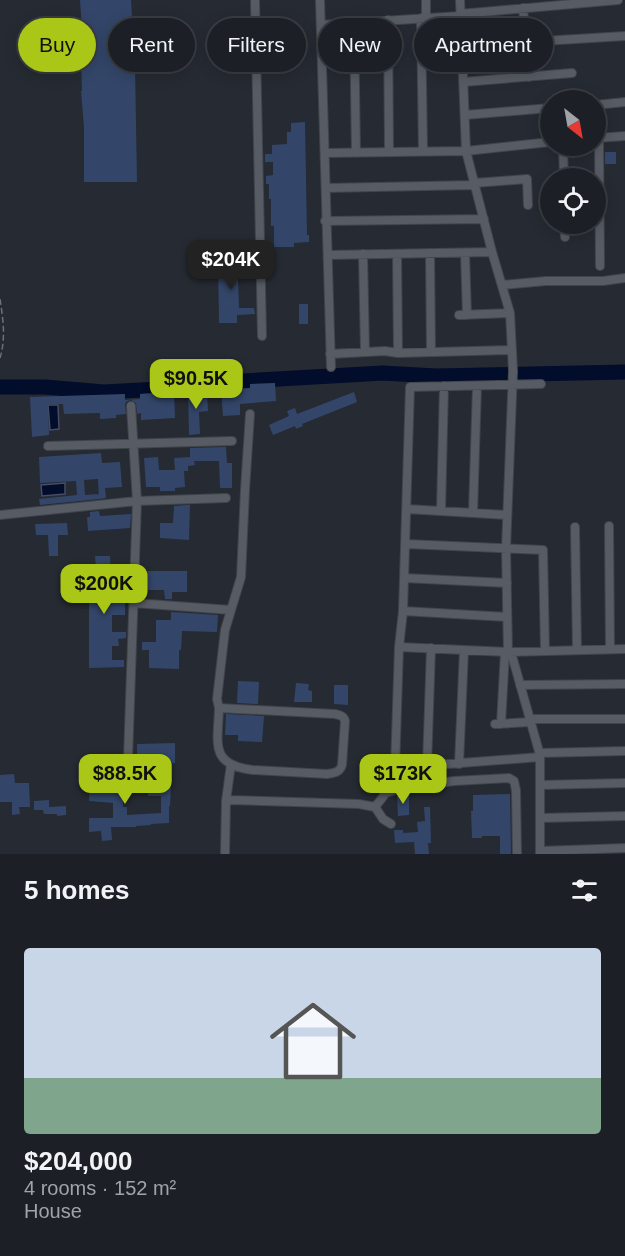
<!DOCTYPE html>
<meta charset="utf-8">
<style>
body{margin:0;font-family:Helvetica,sans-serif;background:#25282e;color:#f1f3f6;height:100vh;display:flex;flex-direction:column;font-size:22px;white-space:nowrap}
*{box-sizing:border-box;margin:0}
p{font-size:20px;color:#a0a3a7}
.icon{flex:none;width:33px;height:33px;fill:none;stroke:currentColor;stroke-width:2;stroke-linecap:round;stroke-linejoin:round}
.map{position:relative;height:854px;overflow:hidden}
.panel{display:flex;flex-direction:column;background:#1c2026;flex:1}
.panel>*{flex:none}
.guide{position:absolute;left:18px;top:18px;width:590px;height:54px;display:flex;gap:12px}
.needle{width:39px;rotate:149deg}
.tools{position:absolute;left:540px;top:90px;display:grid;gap:12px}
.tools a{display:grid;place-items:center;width:66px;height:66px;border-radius:50%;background:#1c2026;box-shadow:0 3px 15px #0003,0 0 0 2px #3a3e43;font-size:30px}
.price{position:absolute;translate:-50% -51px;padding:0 14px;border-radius:12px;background:#aac717;color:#111;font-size:20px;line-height:39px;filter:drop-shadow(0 2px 3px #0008)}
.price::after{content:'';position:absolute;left:50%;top:36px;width:18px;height:14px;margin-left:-9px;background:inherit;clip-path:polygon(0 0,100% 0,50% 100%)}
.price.selected{background:#222;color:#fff}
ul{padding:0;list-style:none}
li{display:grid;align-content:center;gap:12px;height:318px;padding:0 24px}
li+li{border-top:2px solid #3a3e43}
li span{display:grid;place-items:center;height:186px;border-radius:6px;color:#555}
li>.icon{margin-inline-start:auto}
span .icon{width:108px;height:108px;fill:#fffc;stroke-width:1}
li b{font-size:26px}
h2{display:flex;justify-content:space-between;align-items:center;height:72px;padding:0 24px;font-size:26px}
.chip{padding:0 21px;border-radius:27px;background:#1c2026;box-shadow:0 3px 15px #0003,0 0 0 2px #3a3e43;font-size:21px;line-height:54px}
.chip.selected{background:#aac717;color:#111}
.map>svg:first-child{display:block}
.water{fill:#020c2b;stroke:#454c64;stroke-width:1.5}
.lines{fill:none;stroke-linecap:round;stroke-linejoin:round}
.river{stroke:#020c2b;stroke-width:15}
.building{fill:#334669}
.minor-casing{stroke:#41454b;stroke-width:10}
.path{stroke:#6d7178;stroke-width:1.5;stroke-dasharray:6 3;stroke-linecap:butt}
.minor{stroke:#575c64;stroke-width:8}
</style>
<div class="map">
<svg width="625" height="854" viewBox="0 0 625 854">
<rect width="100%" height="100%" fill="#262a32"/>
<path class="water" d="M48,405H58L59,429L50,430Z
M65,483V494L42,496L41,485Z"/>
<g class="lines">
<path class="river" d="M0,387H45L104,392L178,388L243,381L383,373L436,376L625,372"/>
</g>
<path class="building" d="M80,0H131L135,67L137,182H84V127L81,91H82L80,30H82Z
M271,33H303L304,52L296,53V62H273L270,60L269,56L281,40H271Z
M305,122L307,235H309V242L294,243V247H274V226H271V199H269V184H266V176L273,175V162H265V154H272V145L287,144V132H291V123Z
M605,152H616V164H605Z
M237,259V268H254V277L238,278L239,308H254L255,314L237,315V323H219L218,260Z
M299,304H308V324H299Z
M275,383L276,401L240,404V415L223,416L221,390L250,388V384Z
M174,391L175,418L141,420V413L137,414L136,403L131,400L127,401L125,404L126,414L116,415V418L100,419V413L64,414L63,404H48L49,435L32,437L30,397L125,394V400L140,399V394Z
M207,391L208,411L199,412L200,434L189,435L188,392Z
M354,392L357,402L302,424L303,426L296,429L295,426L273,435L269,425L289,416L287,411L295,408L297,414Z
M226,447L227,463H232V488H220L219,461H194L195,465L188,466V471H184L185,487L175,488V491H160V487H146L144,458L158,457L159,470H175L174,458L190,457V448Z
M101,453L102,463L120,462L122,487L105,488L106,498L99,499L98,479L84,480L85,495L99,494V499L40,505L39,499L77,495L76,481L40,483L39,457Z
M187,505H190L189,540L160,538V523H173L174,506Z
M99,511L100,516L131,514L130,528L88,531L87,517H90V512Z
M67,523L68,535H58V556H49L48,535H36L35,524Z
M95,556H110L111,580H116V598L125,597V615H112V632H126V638L118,639L119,646H112V660H124V667L89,668V568H96Z
M147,571H187V592H172V599H165L164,590H147Z
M171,612L218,615L217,632L182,631L181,650H179V669L149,668V650H142V642H156V620H171Z
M238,681L259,682L258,704L237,703Z
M296,683L309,684L308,690L312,691V702H294Z
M334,685H348V705L334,704Z
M226,714L264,716L262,742L238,741V735H225Z
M175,743V763H162V761H158L159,754H137V744Z
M118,769H122L121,787L123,792V807H127V815L161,813V796H148L149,783L171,784L170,806H169V823L151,824V825L136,826V827H111L112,840L102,841L101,831L89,832V818H113V803L89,801L90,782L97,783V773H118Z
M14,774L15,783H29L30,807H19L20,814L12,815V802H0V775Z
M409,793V815L398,816L397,796Z
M510,794L511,854H500V836H482V838H472L471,811H473V795Z
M49,800V807L66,806V815L57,816V814H44L43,810H34V801Z
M424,807H430L431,843H428L429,854H415L414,842L395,843L394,830H403V833L418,832L417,822L425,821Z"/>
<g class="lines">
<g class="minor-casing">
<path id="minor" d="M255,0L262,336
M320,0L331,367
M426,0V17
M460,0L466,151L492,252L510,313L513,371L506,549L508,652
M523,8L529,77
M460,14L618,0
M421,18L423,151
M388,20L389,152
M354,22L356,153
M321,25L460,16
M526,42L625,36
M463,82L572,73
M596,105L625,102
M465,115L550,108
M597,138L625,136
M599,138L600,266
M563,146L564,178
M325,153L466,151L550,142
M475,183L527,179L528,205
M326,188L475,185
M325,221L484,219
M564,224L565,237
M430,253L431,352
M465,253L467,315
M363,254L365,352
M397,254L398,353
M328,255L492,252
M502,285L546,281H603L625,278
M459,315L510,313
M330,354L385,351L398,353L511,350
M48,446L232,441
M407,509L507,515
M441,511L444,386
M473,513L477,386
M0,515L137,501L226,498
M609,526L610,649
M575,527L577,650
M406,544L543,550L545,651
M404,578L507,583
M134,603L231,610
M403,611L507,617
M399,647L508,652L625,649
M511,652L540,755V854
M520,685L625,684
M219,708L335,714C340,715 344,716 345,721L342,765C340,772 335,773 327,774L253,770C209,765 218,743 219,708Z
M219,708L217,699L225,630L241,577L245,490L250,414
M530,719H625
M495,724L530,722
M501,724L505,652
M539,753L625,751
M459,764L464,650
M427,766L431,648
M395,768L540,757
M394,773L395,768L399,647L403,611L410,387L541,384
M540,785L625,783
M127,787L137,501L131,406
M226,801L231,764
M375,807L386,793L401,788L454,781L509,778L514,781L516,790L517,854
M540,818L625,816
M540,851L625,848
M225,854L226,801L229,800L359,804L375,807L383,819L391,824"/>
</g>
<path class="path" d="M0,299C3,319 6,338 0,358"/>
<use href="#minor" class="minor"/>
</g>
</svg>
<div class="tools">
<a><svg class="needle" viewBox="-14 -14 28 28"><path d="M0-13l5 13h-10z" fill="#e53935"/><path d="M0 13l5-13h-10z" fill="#a0a3a7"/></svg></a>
<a><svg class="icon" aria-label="locate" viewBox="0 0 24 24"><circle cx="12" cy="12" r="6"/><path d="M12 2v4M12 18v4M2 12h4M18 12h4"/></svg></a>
</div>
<b class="price selected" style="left:231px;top:291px">$204K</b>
<b class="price" style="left:196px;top:410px">$90.5K</b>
<b class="price" style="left:104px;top:615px">$200K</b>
<b class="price" style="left:125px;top:805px">$88.5K</b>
<b class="price" style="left:403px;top:805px">$173K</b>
<div class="guide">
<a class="chip selected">Buy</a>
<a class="chip">Rent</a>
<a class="chip">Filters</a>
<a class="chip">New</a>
<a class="chip">Apartment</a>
</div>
</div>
<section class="panel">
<h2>5 homes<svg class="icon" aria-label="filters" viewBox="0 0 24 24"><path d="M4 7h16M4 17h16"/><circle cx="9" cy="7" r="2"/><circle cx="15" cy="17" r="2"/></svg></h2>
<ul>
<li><span style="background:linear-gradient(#c9d6e8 70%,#7fa58c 0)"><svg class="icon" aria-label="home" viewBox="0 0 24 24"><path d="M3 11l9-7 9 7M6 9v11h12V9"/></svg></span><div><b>$204,000</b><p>4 rooms · 152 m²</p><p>House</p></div></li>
</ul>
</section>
